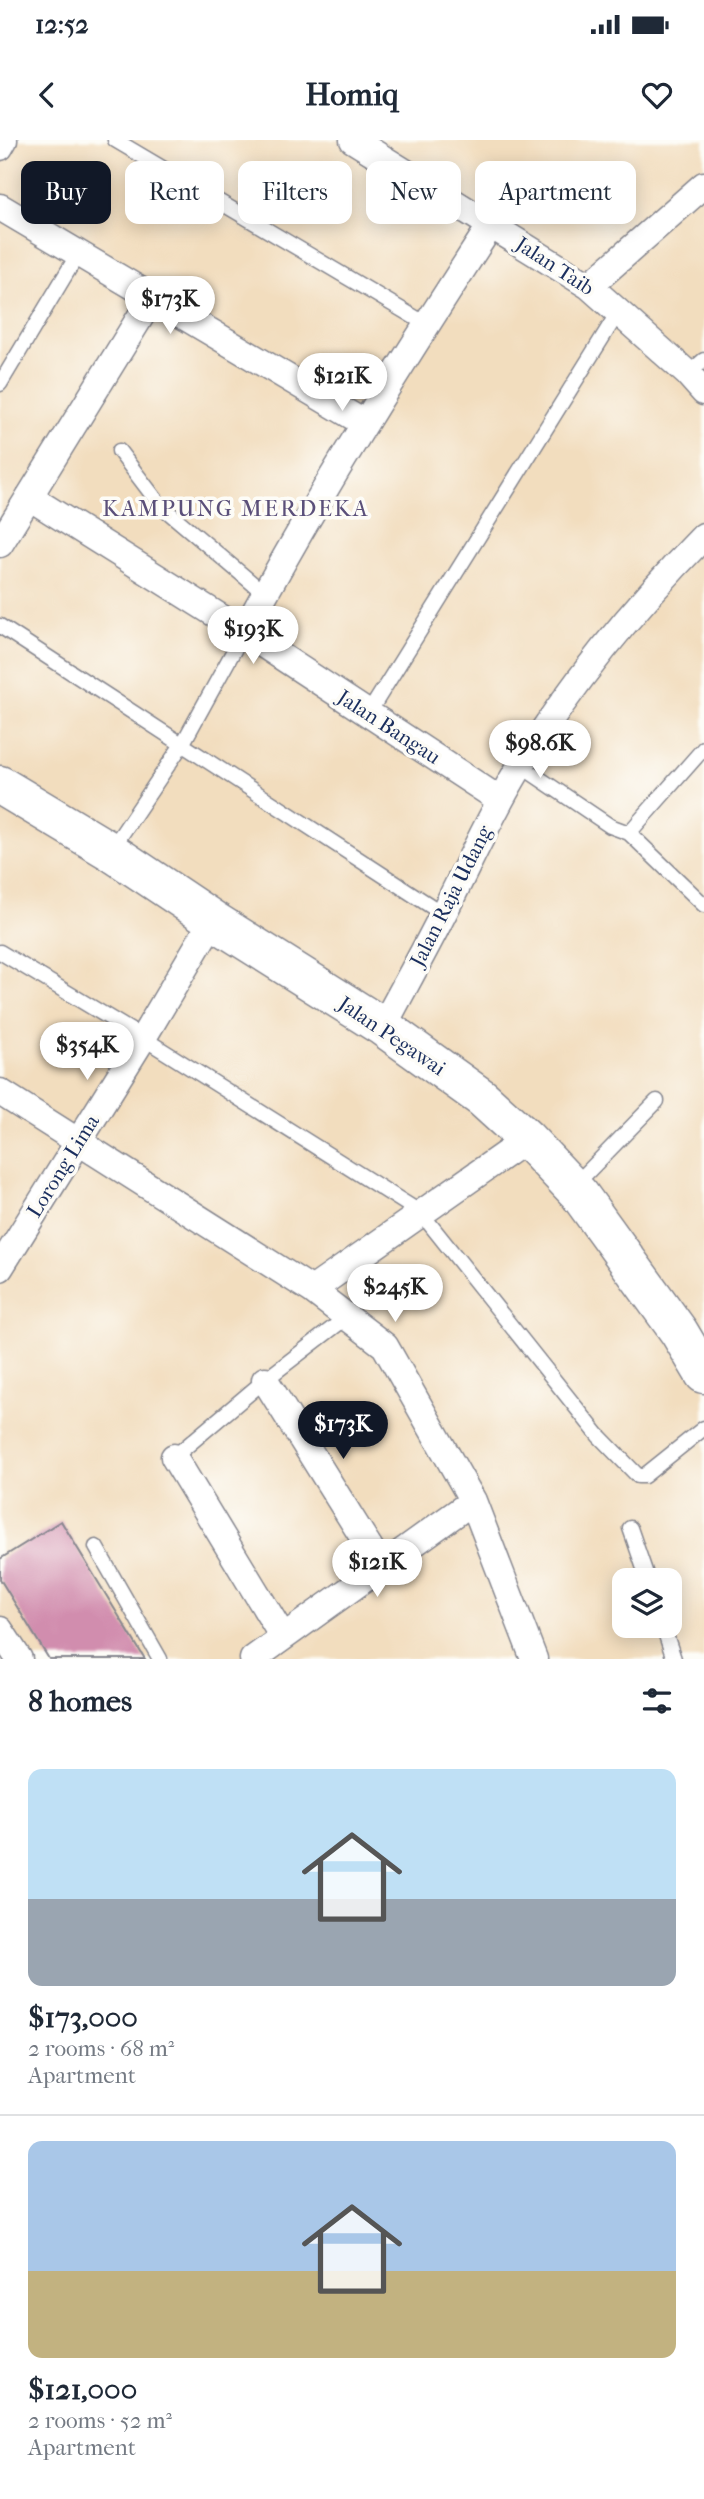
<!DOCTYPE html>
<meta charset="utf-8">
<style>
body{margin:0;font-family:"IM FELL French Canon",serif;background:#f6f6f7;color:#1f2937;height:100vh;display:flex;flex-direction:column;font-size:26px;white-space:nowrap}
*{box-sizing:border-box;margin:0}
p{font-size:23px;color:#747a83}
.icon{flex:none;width:38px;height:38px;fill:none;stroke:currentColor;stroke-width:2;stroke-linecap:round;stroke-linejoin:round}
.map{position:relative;height:1519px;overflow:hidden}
.drawer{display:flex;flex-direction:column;background:#fff;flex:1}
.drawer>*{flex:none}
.hud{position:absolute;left:21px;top:21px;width:663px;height:63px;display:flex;gap:14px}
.fabs{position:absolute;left:612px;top:1428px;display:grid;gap:14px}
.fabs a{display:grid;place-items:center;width:70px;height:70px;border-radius:14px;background:#fff;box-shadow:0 4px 18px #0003;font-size:35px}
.price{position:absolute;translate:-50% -60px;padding:0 16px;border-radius:24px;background:#fff;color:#222;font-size:23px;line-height:46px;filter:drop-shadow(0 2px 4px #0008)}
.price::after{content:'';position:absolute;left:50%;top:42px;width:21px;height:16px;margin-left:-10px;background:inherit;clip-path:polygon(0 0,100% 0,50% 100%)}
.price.current{background:#111827;color:#fff}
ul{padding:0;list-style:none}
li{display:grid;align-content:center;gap:14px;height:371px;padding:0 28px}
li+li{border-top:2px solid #e0e1e3}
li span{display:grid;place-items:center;height:217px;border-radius:14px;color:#555}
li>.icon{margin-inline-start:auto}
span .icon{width:126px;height:126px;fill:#fffc;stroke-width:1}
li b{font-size:30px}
h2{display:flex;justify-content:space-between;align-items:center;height:84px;padding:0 28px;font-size:30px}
.tag{padding:0 24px;border-radius:14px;background:#fff;box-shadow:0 4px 18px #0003;font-size:24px;line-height:63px}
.tag.current{background:#111827;color:#fff}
.status{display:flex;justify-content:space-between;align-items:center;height:49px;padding:0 35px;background:#fff;direction:ltr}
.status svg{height:19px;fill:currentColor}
header{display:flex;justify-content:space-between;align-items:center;height:91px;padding:0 28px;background:#fff;font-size:32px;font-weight:700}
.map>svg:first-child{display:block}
.building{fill:#d18dae}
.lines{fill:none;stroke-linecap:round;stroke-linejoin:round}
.lane-casing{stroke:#86868e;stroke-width:17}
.street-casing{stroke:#86868e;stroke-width:29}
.secondary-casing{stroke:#86868e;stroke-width:41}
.lane{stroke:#fff;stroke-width:14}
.street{stroke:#fff;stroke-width:26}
.secondary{stroke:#fff;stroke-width:38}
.labels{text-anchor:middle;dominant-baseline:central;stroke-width:7;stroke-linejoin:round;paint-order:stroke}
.street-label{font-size:21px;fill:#1b2f5e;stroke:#fdfcf7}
.neighbourhood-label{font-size:23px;letter-spacing:2px;fill:#5b507a;stroke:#fdfcf7}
</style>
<div class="status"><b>12:52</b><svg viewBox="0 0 49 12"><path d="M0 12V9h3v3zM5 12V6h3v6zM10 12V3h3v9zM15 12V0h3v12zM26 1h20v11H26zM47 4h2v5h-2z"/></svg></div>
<header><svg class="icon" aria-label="back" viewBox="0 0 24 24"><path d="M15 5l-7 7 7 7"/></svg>Homiq<svg class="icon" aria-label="heart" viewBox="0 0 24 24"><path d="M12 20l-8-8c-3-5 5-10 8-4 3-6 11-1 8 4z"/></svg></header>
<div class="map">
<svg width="704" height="1519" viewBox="0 0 704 1519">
<rect width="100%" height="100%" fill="#fdfcf7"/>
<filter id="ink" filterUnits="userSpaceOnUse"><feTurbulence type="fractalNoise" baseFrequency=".0143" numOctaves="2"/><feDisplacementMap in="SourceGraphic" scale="14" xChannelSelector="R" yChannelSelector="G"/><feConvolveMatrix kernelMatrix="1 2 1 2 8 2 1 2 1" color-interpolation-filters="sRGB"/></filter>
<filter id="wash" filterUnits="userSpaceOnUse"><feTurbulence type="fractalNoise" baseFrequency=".00686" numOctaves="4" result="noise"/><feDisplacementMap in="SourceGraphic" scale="28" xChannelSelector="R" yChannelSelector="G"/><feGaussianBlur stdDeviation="1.57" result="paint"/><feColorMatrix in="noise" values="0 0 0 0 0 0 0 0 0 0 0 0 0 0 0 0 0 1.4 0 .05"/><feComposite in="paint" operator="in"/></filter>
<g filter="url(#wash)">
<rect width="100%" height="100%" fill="#f2ddbe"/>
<g id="blocks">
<path class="building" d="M61,1381L145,1519H49L0,1439V1419Z"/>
</g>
</g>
<g filter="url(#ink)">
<use href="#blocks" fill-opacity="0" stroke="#86868e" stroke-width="2"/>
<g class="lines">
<g class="lane-casing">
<path id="lane" d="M115,0L426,184
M688,234L704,220
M0,244L78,114
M119,311L160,365L265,454
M0,486L443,774
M368,574L619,171
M521,626L610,686L629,693L704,608
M629,693L704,765
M111,710L183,603L244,492
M0,812L143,898L421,1073L598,1295L638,1336H644L704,1288
M574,1046L657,961
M174,1317L265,1240L347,1177
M630,1388L648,1440
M96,1407L160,1519
M663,1486L674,1519"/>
</g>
<g class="street-casing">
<path id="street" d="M353,0L589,146L688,234L704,252
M0,7L4,0
M0,67L364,283
M589,146L704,45
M29,357L244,492L500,660
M0,404L152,158
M244,492C320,351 404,219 491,85
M383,887C403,849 424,812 443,774C468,726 490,675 519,628C570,546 636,465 704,396
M0,952L312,1150L385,1206L473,1361L534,1519
M0,1128L143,898L213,780
M312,1150L527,999
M265,1240L381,1426
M174,1317L283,1497
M0,1490L19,1519
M253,1519L473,1361"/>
</g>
<g class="secondary-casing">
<path id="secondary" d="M0,645L110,711L213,780L383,887L482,958L527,999L579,1054L679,1192L704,1234"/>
</g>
<use href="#lane" class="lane"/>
<use href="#street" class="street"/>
<use href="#secondary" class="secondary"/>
</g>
</g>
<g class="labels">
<g class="street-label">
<text transform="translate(555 126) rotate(33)">Jalan Taib</text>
<text transform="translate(389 587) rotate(33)">Jalan Bangau</text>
<text transform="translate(451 756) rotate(-63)">Jalan Raja Udang</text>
<text transform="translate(392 896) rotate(34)">Jalan Pegawai</text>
<text transform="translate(63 1026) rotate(-58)">Lorong Lima</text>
</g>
<g class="neighbourhood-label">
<text x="236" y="368">KAMPUNG MERDEKA</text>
</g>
</g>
</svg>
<div class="fabs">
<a><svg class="icon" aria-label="layers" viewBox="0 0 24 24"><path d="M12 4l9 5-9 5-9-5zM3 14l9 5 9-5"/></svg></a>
</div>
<b class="price" style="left:170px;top:196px">$173K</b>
<b class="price" style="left:342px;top:273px">$121K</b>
<b class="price" style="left:253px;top:526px">$193K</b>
<b class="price" style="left:540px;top:640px">$98.6K</b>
<b class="price" style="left:87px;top:942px">$354K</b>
<b class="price" style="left:395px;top:1184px">$245K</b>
<b class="price current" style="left:343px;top:1321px">$173K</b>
<b class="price" style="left:377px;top:1459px">$121K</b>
<div class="hud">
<a class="tag current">Buy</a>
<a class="tag">Rent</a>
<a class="tag">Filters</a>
<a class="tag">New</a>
<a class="tag">Apartment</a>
</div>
</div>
<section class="drawer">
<h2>8 homes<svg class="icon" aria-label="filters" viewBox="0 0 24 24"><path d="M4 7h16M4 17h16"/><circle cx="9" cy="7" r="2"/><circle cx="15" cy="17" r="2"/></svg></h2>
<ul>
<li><span style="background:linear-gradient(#bfe0f5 60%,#9aa5b1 0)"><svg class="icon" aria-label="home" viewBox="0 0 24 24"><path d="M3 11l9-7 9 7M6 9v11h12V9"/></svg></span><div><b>$173,000</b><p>2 rooms · 68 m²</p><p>Apartment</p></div></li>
<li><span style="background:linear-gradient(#a9c7e8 60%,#c2b280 0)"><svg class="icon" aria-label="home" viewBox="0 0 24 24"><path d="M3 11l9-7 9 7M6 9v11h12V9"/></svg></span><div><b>$121,000</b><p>2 rooms · 52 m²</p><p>Apartment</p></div></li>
</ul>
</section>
